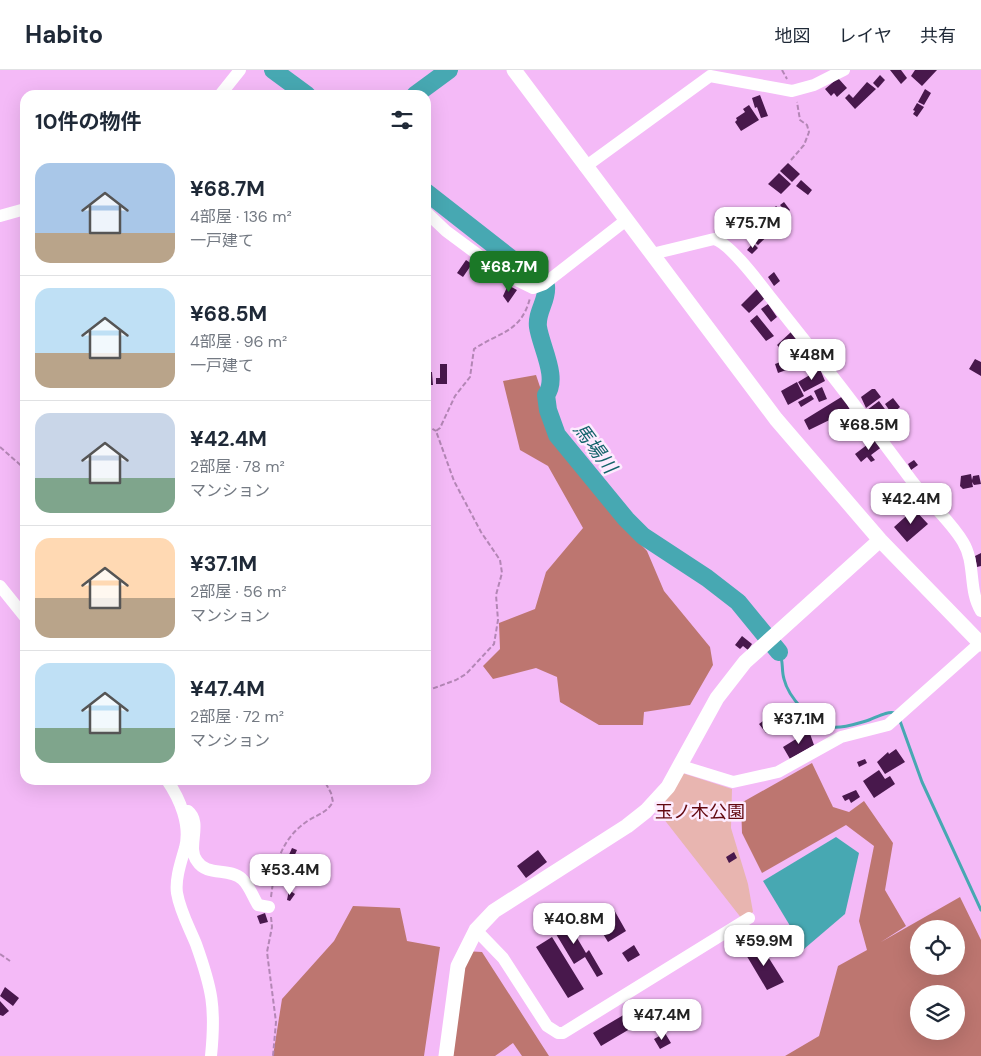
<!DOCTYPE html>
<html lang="ja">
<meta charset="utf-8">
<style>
body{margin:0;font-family:"DM Sans","Noto Sans JP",sans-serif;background:#f6f6f7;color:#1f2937;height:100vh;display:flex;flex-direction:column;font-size:19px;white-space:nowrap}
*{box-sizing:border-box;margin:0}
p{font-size:16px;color:#747a83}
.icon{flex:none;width:28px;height:28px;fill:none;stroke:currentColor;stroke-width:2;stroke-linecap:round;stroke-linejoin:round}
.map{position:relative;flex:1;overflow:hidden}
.drawer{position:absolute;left:20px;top:20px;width:411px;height:695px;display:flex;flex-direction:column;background:#fff;border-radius:15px;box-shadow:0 5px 20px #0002}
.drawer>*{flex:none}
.fabs{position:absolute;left:910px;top:850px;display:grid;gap:10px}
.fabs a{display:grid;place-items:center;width:55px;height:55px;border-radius:50%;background:#fff;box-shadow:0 5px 20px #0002;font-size:25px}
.price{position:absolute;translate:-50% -42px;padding:0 11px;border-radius:10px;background:#fff;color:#222;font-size:16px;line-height:32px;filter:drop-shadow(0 1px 2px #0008)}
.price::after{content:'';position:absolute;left:50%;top:30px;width:15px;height:11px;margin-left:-8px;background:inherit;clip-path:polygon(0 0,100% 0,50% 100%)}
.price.current{background:#1b7827;color:#fff}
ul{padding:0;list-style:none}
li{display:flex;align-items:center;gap:15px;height:125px;padding:0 15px}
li+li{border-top:1px solid #e0e1e3}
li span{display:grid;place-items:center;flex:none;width:140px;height:100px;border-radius:15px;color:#555}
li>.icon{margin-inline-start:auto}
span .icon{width:60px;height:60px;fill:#fffc;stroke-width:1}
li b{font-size:21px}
h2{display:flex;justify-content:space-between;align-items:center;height:60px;padding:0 15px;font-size:21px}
header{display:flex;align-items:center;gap:30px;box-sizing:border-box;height:70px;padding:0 25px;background:#fff;border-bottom:1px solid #e0e1e3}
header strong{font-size:24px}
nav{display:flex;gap:28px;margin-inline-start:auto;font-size:18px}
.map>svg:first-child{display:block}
.green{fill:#e8b5b0}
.forest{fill:#bd7670;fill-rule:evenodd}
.water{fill:#47a8b2}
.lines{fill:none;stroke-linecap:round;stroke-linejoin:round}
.stream{stroke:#47a8b2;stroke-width:3}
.river{stroke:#47a8b2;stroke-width:18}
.building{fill:#48184c}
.path{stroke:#b386b5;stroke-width:2;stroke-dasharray:5 2.5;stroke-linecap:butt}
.minor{stroke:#fff;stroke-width:12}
.tertiary{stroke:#fff;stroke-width:15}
.labels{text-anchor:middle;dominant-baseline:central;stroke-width:5;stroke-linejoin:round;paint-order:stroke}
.park-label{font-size:18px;fill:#62080f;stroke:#fdebfe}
.water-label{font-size:19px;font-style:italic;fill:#116269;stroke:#fdebfe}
</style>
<header>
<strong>Habito</strong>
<nav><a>地図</a><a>レイヤ</a><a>共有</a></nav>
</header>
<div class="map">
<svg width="981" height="986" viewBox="0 0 981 986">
<rect width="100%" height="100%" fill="#f4baf7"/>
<path class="green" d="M682,703L732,719L731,758L748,814L753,842L742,849L656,739Z"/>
<path class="forest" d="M536,305L559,373L606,437L647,481L664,521L710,577L713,595L690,635L644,642L643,655H599L560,632L557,607L536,598L493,609L483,596L500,579L499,553L535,539L546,502L583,458L548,396L520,380L503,311Z
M812,693L833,737L849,742L864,731L893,773L885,820L906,856L881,872L960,827L981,870V986H785L819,966L838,896L867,880L859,851L874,776L846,755L762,803L742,763L741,733ZM919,859H956V896H919ZM919,924H956V961H919Z
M353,836L400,838L407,871L440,877L424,986H273L282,929L334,871Z
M465,881L482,882L549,986H522L513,973L495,986H453Z"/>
<path class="water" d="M836,767L859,783L845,844L804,879L763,811Z"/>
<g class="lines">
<path class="stream" d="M779,582C784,591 781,599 784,609C788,626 813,656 831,657C842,659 855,654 866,651C874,649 887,640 895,643
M900,651L922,712L981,840"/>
<path class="river" d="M273,0L307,25
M415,25L449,0
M426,122L546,216C548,230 536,242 538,257C541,277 559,308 546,325L548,340L557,365L626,449L643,466L707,508L738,532L779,582"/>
</g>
<path class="building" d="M890,0H901L907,8L901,14Z
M915,0H937L922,16L911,6Z
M880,5L885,10L878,18L873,13Z
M838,8L847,18L837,27L834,23L831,26L825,19Z
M867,12L876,19L855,39L845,28L849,24L853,28Z
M925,19L931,23L924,35L918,32Z
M760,25L768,46L761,48L757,37L755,38L752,28Z
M917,33L924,37L917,47L913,44L915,41L913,40Z
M749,35L759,50L741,61L735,52L737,50L736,48L745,42L743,39Z
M788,93L800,104L792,112L780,101Z
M779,103L791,114L781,124L768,114Z
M801,110L812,120L808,125L796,116Z
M784,132L790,140L787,143L780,135Z
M776,136L784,143L775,153L767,146Z
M766,147L777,157L758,175L748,167Z
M740,149L746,154L738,164L732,159Z
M753,173L758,178L752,184L747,180Z
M466,190L472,194L463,207L457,203Z
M774,202L780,211L774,216L768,207Z
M508,215L517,220L508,233L503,226Z
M757,219L766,227L749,243L741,235Z
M768,234L777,247L771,252L761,239Z
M757,245L774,266L766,271L750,251Z
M791,262L799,271L785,283L777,275Z
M975,289L981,292V306L969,299Z
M786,290L789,299L778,303L775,294Z
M440,294H447V314H436V308H440Z
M820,299L825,311L804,322L798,312Z
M426,302H432L433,315H426Z
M797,312L804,326L788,335L781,321Z
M822,317L827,329L819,332L814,321Z
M872,319H875L881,327L866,338L861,327Z
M811,325L814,329L801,337L798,332Z
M843,326L850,340L809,360L804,350Z
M893,328L900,337L892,344L885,334Z
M879,331L890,346L878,355L867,340Z
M876,368L883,376L871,385L875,390L871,392L867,387L861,392L855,384Z
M914,390L918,395L911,400L908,394Z
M971,404L972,410L973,406L979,405L981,414L974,415L972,412L973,417L963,419L960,416L961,406Z
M914,439L928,454L907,472L894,457Z
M981,483V496L977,497L975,486Z
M742,566L752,574L748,580L743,576L740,579L735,575Z
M781,637L790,648L782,654L781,652L766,663L759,654Z
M793,647L799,653L794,659L788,652Z
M809,661L814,675L790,689L783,677Z
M896,679L905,692L885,704L877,692L888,682L889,684Z
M865,689L867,693L859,697L857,692Z
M879,700L885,709L890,706L895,714L874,728L863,711Z
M856,720L860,727L851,733L849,729L845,731L842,726Z
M292,778L297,780L293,789L288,787Z
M538,780L547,792L526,808L517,796Z
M734,782L737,788L729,793L726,787Z
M305,786L314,792L306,806L292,798L297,791L301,793Z
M289,820L295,824L290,831L287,830Z
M613,838L626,861L608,872L594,849Z
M265,843L268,852L260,854L257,846Z
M564,846L586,883L589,880L603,904L597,907L585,887L574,894L550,854Z
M552,867L584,919L568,928L536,877Z
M760,874L784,912L767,920L745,883Z
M634,875L640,885L628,892L622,883Z
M5,917L19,928L13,936L0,926Z
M0,931L9,941L3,946L0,945Z
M637,937L645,950L601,976L593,963Z
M665,963L671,973L660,979L654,969Z"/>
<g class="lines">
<path class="path" d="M782,0L787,9
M791,90L804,75L809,62L807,55L800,50L797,32
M426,355L436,361
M0,377L25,399
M426,621L456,610L466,604L494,574L498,550L496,525L502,503L500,490L481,462L454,411L436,361L440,358L455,326L470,307L474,279C499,262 521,263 530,228
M271,827C275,795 280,769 309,750C319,744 326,743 333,732L331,723L324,710
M271,847L272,857L267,882L276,952L273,986
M0,884L10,891"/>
<path class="minor" d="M220,25L240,0
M585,97L710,6L792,21L814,15L844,0
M426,142L446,161L504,204L533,218L544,214L625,151
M0,146L25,139
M652,184L714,169C730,173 760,214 771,228C819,288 866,349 912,411C928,432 950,450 963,472C976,493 968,520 981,541
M0,516L25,547
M681,696L733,712L778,702L841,667L888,655L980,573
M167,710C180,729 191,755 185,778C181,792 175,809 177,823C180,841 189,857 196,874C212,919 216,937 211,986
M188,741C203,753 186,777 197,791C207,807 229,797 242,809C249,815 253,827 258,835L269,837
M476,860L503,888L547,956L558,963H563L749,848"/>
<path class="tertiary" d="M514,0L776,349L880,470L981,574
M446,986L458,896L476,860L494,841L627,756L646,741L668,717L717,628L745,592L880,470"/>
</g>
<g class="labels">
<g class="park-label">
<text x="700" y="742">玉ノ木公園</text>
</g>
<g class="water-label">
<text transform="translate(595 378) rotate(53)">馬場川</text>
</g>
</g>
</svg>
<div class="fabs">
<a><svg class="icon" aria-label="locate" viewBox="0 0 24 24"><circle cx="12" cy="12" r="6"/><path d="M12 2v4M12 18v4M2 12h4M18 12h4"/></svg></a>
<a><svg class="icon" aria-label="layers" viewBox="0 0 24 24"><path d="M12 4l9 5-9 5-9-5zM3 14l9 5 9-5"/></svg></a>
</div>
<b class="price" style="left:753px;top:179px">¥75.7M</b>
<b class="price current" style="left:509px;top:223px">¥68.7M</b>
<b class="price" style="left:812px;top:311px">¥48M</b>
<b class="price" style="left:869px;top:381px">¥68.5M</b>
<b class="price" style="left:911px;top:455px">¥42.4M</b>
<b class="price" style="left:799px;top:675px">¥37.1M</b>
<b class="price" style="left:290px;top:826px">¥53.4M</b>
<b class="price" style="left:574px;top:875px">¥40.8M</b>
<b class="price" style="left:764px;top:897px">¥59.9M</b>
<b class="price" style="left:662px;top:971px">¥47.4M</b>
<section class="drawer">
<h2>10件の物件<svg class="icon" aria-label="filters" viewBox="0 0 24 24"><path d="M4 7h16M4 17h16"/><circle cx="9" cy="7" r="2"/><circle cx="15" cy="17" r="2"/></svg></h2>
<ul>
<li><span style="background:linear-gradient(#a9c7e8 70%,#b9a48a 0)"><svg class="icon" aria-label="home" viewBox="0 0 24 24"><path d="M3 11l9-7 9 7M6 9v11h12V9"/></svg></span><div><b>¥68.7M</b><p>4部屋 · 136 m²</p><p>一戸建て</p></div></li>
<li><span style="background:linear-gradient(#bfe0f5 65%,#b9a48a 0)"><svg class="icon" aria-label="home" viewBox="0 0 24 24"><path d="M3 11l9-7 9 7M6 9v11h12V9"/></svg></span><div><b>¥68.5M</b><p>4部屋 · 96 m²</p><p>一戸建て</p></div></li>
<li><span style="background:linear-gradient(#c9d6e8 65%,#7fa58c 0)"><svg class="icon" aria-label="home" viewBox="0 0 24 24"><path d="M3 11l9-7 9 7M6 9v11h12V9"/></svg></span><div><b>¥42.4M</b><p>2部屋 · 78 m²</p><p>マンション</p></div></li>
<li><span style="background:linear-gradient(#ffd9b3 60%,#b9a48a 0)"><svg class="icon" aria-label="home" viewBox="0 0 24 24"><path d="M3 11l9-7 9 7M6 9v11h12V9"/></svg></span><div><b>¥37.1M</b><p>2部屋 · 56 m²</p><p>マンション</p></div></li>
<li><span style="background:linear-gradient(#bfe0f5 65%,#7fa58c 0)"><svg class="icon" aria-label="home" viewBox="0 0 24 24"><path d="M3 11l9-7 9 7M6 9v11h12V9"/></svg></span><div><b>¥47.4M</b><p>2部屋 · 72 m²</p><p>マンション</p></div></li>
</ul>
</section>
</div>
